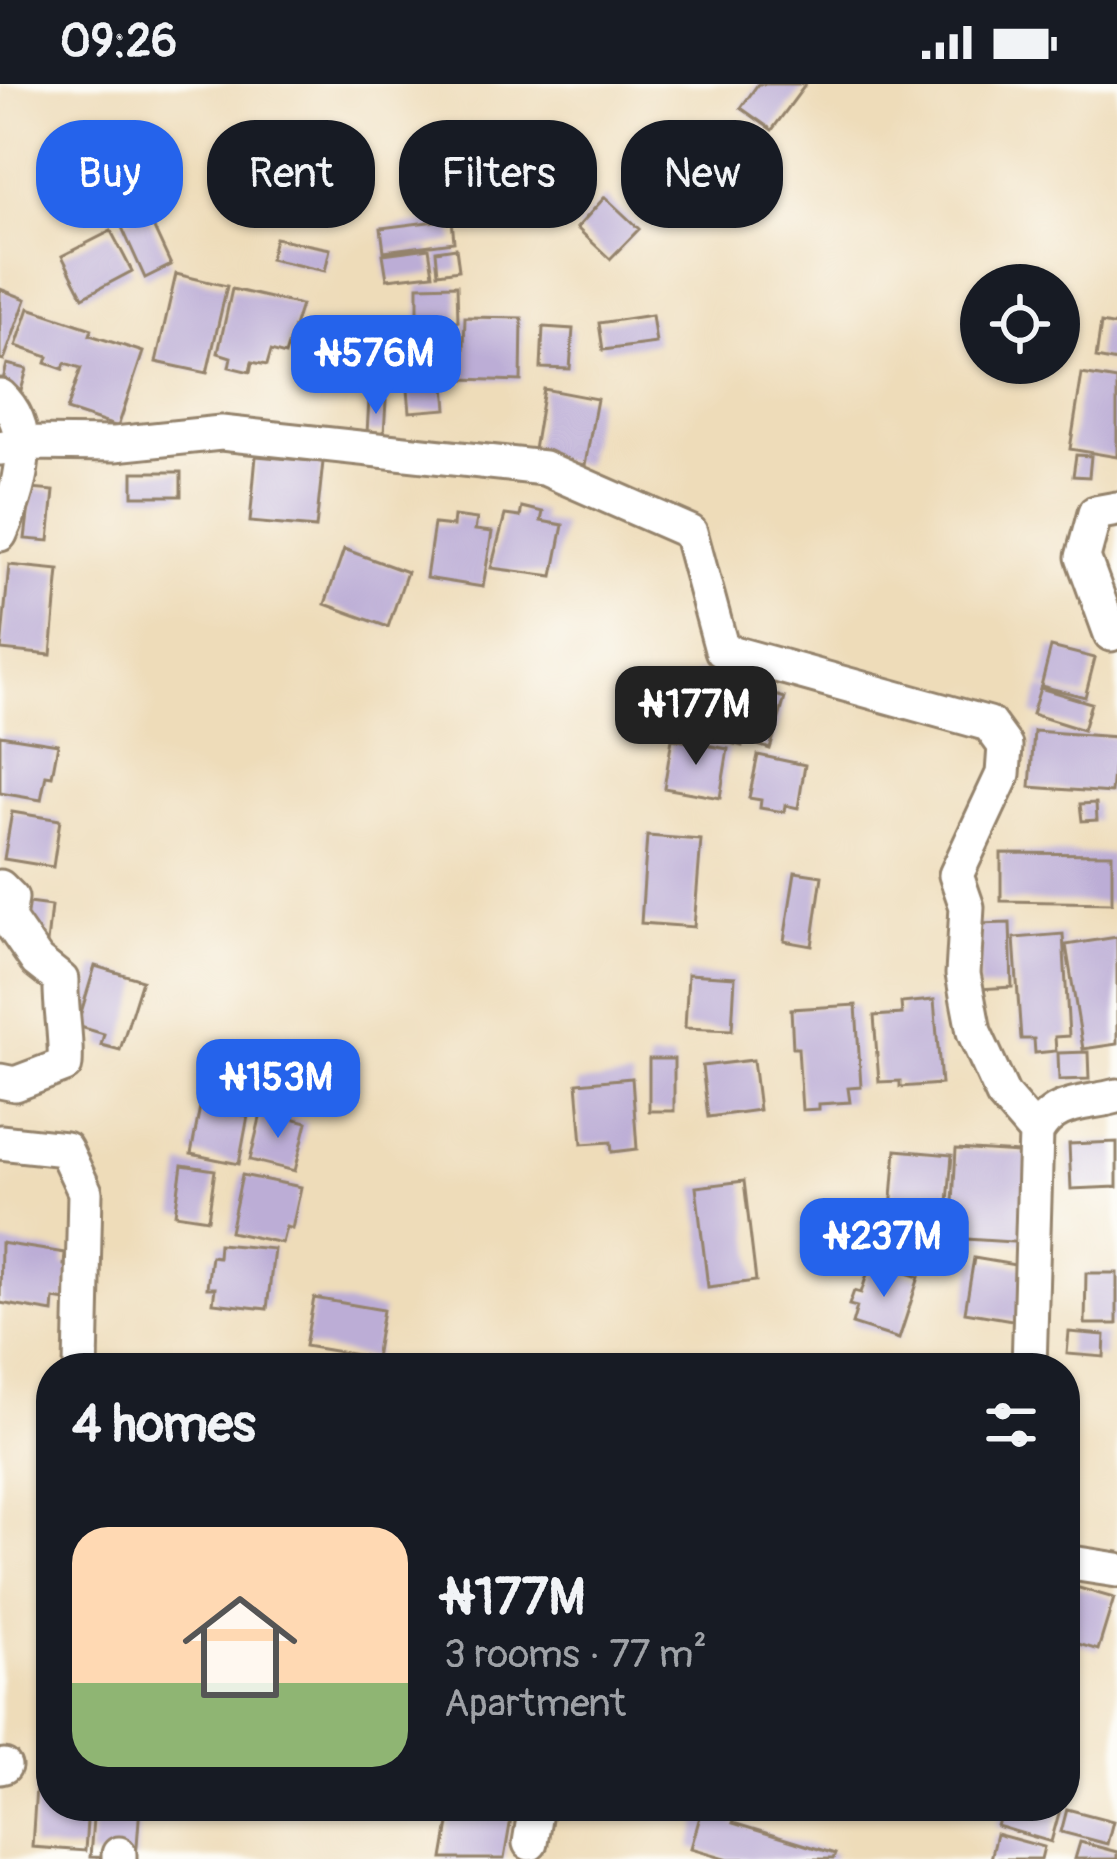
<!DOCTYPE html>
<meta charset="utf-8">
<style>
body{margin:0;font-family:Pangolin,sans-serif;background:#20242c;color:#f1f3f6;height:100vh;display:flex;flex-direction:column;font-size:45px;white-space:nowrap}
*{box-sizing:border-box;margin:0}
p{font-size:39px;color:#9ea1a6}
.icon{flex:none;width:66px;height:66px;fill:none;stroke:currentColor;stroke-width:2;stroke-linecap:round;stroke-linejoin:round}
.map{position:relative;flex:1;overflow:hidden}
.drawer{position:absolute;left:36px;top:1269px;width:1044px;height:468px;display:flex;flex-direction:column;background:#171b24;border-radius:48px;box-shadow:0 3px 9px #0004}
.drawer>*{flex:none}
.hud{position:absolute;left:36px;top:36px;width:1047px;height:108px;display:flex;gap:24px}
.fabs{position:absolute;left:960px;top:180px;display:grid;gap:24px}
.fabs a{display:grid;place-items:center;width:120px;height:120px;border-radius:50%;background:#171b24;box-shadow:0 3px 9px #0004;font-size:60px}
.price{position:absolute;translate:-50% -102px;padding:0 27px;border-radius:24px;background:#2563eb;color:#fff;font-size:39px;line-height:78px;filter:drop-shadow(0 3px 6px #0008)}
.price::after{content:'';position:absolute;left:50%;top:72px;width:36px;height:27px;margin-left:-18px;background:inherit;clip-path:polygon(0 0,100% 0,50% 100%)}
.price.current{background:#222;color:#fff}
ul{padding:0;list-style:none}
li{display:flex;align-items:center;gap:36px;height:300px;padding:0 36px}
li+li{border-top:3px solid #363941}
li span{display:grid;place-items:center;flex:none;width:336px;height:240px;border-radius:36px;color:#555}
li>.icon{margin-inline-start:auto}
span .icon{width:144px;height:144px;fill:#fffc;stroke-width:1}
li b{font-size:51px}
h2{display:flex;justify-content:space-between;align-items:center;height:144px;padding:0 36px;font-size:51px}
.pill{padding:0 42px;border-radius:48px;background:#171b24;box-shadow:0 3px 9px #0004;font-size:42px;line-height:108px}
.pill.current{background:#2563eb;color:#fff}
.status{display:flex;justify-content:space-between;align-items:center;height:84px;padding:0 60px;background:#171b24;direction:ltr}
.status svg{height:33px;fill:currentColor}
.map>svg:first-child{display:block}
.building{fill:#bcadd6}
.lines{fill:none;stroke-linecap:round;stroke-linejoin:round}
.minor-casing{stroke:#94836c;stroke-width:39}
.minor{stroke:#fff;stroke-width:33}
</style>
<div class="status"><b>09:26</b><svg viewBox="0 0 49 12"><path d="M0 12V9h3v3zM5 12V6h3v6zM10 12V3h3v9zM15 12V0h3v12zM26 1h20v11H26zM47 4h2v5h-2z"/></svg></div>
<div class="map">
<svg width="1117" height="1775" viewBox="0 0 1117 1775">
<rect width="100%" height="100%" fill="#fdfcf7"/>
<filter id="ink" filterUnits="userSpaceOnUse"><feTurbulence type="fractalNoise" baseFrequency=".00833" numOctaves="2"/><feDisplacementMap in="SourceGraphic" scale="24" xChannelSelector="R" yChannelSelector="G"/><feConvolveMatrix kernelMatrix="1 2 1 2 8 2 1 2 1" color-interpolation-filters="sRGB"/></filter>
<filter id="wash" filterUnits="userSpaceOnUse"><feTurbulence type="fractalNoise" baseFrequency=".004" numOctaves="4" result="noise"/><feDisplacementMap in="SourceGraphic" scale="48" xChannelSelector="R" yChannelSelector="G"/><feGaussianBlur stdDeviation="2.7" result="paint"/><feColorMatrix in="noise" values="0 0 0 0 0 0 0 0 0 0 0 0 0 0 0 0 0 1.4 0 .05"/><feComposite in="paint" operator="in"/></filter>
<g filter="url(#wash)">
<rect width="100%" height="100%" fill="#eedcb9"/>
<g id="blocks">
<path class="building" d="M758,0H806L772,46L741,24Z
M302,38L333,80L281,118L250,76Z
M605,113L639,145L610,175L577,144Z
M146,127L171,181L145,194L120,139Z
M452,135L454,158L384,167L381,144Z
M111,147L132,187L83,213L62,172Z
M275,154L330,165L325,187L270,175Z
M429,164L433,190L387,195L383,170Z
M456,164L459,186L438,189L436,167Z
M176,190L227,202L207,289L156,278Z
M457,201L458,237L418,238V202Z
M0,205L26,215L4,276L0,275Z
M232,205L301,221L285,271L271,267L267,281L252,278L250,288L229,283L231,273L218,269Z
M29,224L92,245L90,251L143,268L118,343L67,326L81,284L65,279L63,285L46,279L48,273L16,262Z
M652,231L656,259L603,266L599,239Z
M465,233L522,234L521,297L463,295Z
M1101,239L1117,242V278L1096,274Z
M543,243L573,245L570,285L541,284Z
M443,279L447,325L410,328L406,283Z
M7,280L27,285L18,318L0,308Z
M1082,290L1117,296V373L1070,365Z
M544,305L597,315L585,381L533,372Z
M369,316L386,317L384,349H367Z
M1076,371L1091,372L1089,393L1073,392Z
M256,372L323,378L316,444L250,438Z
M133,388H181V412H133Z
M31,405L54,407L49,457L25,455Z
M522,423L543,428L541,437L563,441L553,492L491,484L505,431L520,433Z
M454,432L477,435L475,446L492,448L483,503L426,494L434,440L453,442Z
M344,465L407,488L388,543L325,520Z
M9,481L59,486L51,571L1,566Z
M1051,563L1095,574L1085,613L1041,602Z
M696,588L756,601L742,662L682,648L686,634L679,632L684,612L690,614Z
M1040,604L1091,619L1083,646L1032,630Z
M762,607L785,614L770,665L746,657Z
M1034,647L1116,653L1111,709L1030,703Z
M0,651L58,660L52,692L46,691L41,716L0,709Z
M672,655L728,665L720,714L664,704Z
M758,671L805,681L798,724L785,721L784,728L760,724L761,716L749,714Z
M1096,719L1097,736L1082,737L1080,720Z
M12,728L60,736L53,783L4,775Z
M647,752L701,756L694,843L641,839Z
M1001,769L1112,770V819L1001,817Z
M795,788L822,792L812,862L784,857Z
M28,819L51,822L47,859L23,856Z
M1010,839L1012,903L979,905L977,840Z
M1063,850L1069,952L1055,953L1056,967L1035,969L1034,955H1021L1014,854Z
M1117,853V960L1083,965L1066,861Z
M95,882L142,896L120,966L101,961L104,950L77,942Z
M688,890L735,893L732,946L685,944Z
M934,916L941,1000L900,1003V997L879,998L874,932L902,930L901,919Z
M856,921L861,1003L848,1004L850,1018L819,1020V1025L802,1026L798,964H793L791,925Z
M1088,968L1089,995L1059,996L1058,969Z
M649,975H674V1027H649Z
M753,976L759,1026L708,1033L702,982Z
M632,994L637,1065L612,1068L611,1058L582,1060L577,999Z
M200,1023L248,1032L239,1080L191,1070Z
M262,1026L307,1038L295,1087L250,1076Z
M1117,1058V1103L1071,1105L1069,1060Z
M956,1065L1033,1070L1027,1159L951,1154Z
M896,1066L952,1071L945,1154L889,1149Z
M182,1081L215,1086L208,1135L175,1130Z
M242,1091L301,1103L292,1145L286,1143L282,1159L230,1148Z
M744,1097L756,1197L708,1203L696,1103Z
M1,1159L65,1169L64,1181L71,1182L66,1217L54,1215L53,1228L0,1219Z
M219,1160L274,1165L267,1225L213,1219L215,1204H207L211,1172L218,1173Z
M974,1174L1044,1186L1035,1240L965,1228Z
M871,1178L919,1193L899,1255L852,1240L857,1223L849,1221L854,1207L861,1209Z
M1086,1189H1117V1240H1085Z
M314,1214L383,1226L375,1274L305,1262Z
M1069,1248L1105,1251L1104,1273L1067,1270Z
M1065,1500L1114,1514L1098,1566L1065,1556Z
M1065,1624L1079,1627L1067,1680H1065Z
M36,1702L51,1703V1722H88L85,1767L32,1763Z
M94,1722H140L136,1775L90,1773Z
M452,1722L512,1729L504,1775H443Z
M703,1722H738L733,1739L835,1770L833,1775H729L691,1764Z
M1003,1722H1061L1051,1758L997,1742Z
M1067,1725L1113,1737L1107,1760L1061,1748Z
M996,1750L1044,1763L1041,1775H990Z
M1080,1758L1117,1768V1775H1075Z"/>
</g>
</g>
<g filter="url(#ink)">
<use href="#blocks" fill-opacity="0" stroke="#94836c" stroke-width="3"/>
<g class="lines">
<g class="minor-casing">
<path id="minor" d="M0,312C38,347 19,408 0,450
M0,364L25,359L115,360L221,349L544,384L690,448L722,566L989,640L1005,662L1003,690L956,791L967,823L963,890L974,948L1003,1011L1036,1049
M1111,550L1083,473L1095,429L1117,425
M0,803L11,814L8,835L37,877L61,896C60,926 67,952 65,981L15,1000L0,997
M0,1058L65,1065L85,1108L81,1284
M1029,1284L1036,1049C1054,1015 1085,1021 1117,1012
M1065,1478L1117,1486
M0,1683L4,1682
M530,1759L536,1722
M119,1775V1770"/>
</g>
<use href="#minor" class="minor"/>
</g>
</g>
</svg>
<div class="fabs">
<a><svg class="icon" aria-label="locate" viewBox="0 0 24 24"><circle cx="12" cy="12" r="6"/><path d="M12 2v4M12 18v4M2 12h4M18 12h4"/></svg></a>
</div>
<b class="price" style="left:376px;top:333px">₦576M</b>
<b class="price current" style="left:696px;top:684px">₦177M</b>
<b class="price" style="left:278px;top:1057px">₦153M</b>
<b class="price" style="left:884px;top:1216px">₦237M</b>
<div class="hud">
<a class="pill current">Buy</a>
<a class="pill">Rent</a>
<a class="pill">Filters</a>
<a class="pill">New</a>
</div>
<section class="drawer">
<h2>4 homes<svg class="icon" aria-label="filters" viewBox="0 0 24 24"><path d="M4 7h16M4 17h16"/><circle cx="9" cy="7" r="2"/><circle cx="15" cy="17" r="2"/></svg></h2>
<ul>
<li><span style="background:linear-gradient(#ffd9b3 65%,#8fb573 0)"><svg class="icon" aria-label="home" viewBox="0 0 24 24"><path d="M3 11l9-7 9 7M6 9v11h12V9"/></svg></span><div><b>₦177M</b><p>3 rooms · 77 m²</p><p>Apartment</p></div></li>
</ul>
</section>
</div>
